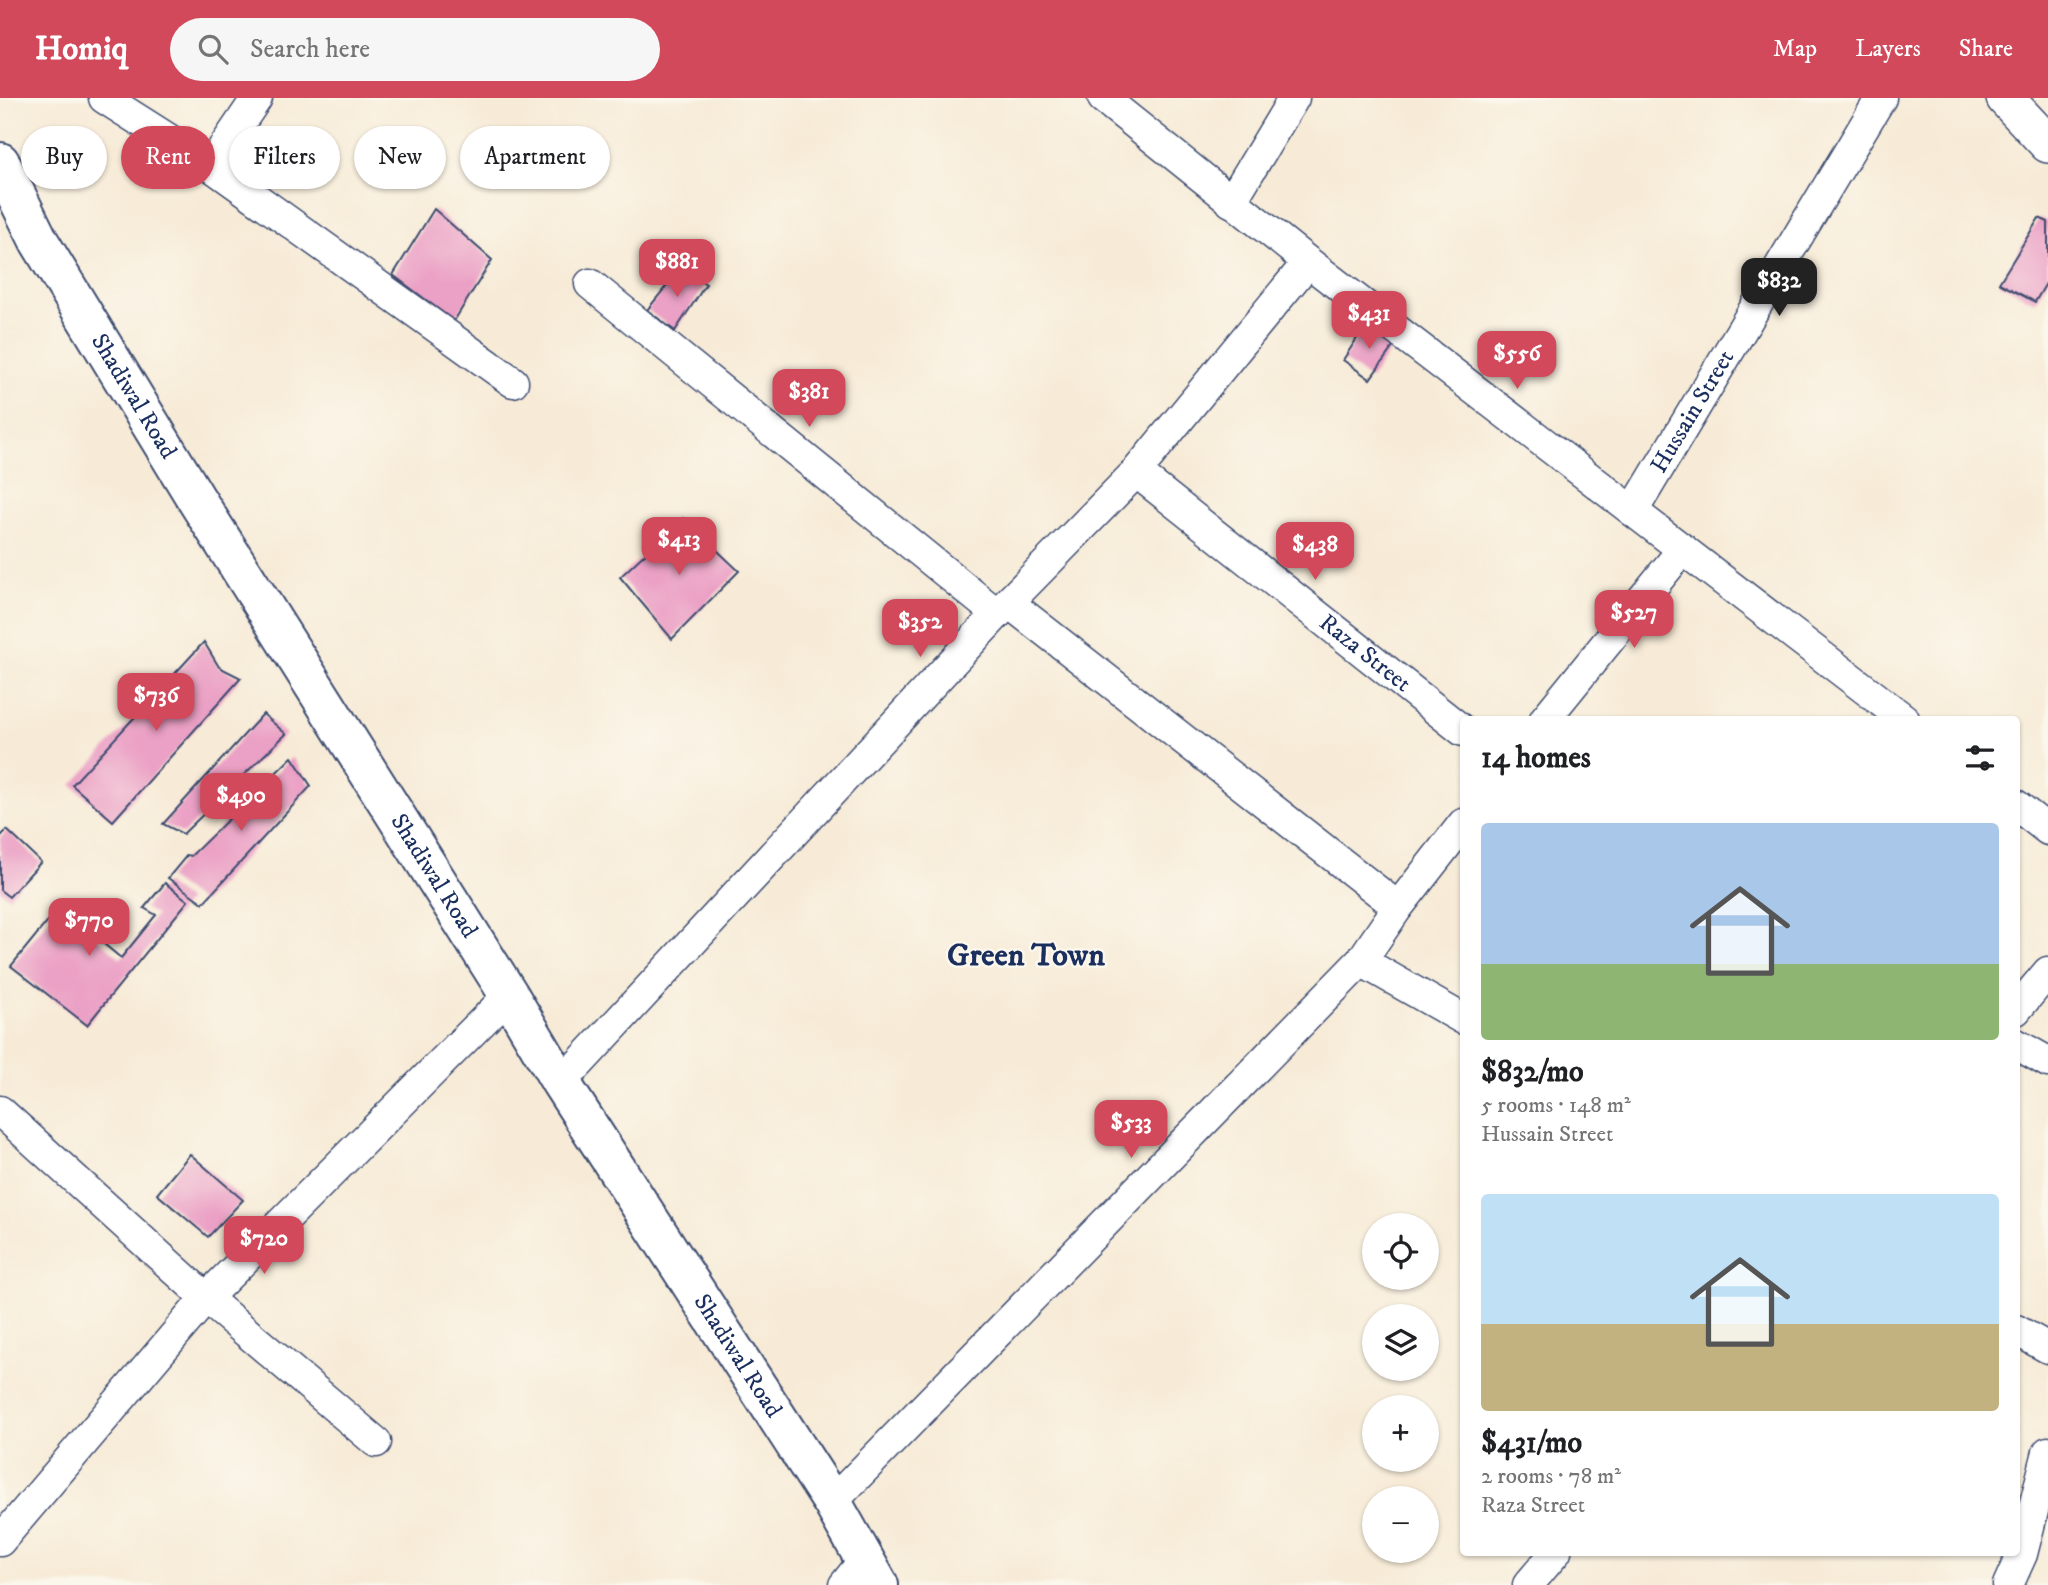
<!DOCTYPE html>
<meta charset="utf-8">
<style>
body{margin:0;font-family:"IM FELL DW Pica",serif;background:#f6f6f6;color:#202124;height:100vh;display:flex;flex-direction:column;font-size:26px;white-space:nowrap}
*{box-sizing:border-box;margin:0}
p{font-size:23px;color:#757577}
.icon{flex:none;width:38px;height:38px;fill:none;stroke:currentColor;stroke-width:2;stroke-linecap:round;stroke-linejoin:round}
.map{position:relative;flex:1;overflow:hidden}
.details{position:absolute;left:1460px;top:618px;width:560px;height:840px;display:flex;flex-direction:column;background:#fff;border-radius:7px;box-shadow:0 2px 5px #0004}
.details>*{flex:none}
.guide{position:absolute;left:21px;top:28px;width:665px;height:63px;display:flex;gap:14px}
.tools{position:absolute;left:1362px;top:1115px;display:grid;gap:14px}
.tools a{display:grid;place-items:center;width:77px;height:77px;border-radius:50%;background:#fff;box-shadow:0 2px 5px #0004;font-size:35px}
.price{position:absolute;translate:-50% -60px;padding:0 16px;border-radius:14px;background:#d1495b;color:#fff;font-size:23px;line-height:46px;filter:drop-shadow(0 2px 4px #0008)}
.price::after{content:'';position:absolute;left:50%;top:42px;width:21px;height:16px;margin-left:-10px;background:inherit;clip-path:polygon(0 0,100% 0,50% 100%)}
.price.on{background:#222;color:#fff}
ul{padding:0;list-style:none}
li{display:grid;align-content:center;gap:14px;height:371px;padding:0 21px}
li span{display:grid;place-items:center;height:217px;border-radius:7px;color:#555}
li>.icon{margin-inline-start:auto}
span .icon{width:126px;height:126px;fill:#fffc;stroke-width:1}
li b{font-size:30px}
h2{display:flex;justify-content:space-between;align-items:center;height:84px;padding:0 21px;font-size:30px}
.tag{padding:0 24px;border-radius:32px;background:#fff;box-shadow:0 2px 5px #0004;font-size:24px;line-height:63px}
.tag.on{background:#d1495b;color:#fff}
header{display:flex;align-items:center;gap:42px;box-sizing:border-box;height:98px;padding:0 35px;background:#d1495b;color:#fff}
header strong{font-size:33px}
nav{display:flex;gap:38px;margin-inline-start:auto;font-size:24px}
.search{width:490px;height:63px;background:#f6f6f6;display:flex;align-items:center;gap:18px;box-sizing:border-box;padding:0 24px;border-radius:38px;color:#757577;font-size:26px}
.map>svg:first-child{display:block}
.building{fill:#eba0c5}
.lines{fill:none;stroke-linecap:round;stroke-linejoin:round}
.minor-casing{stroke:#3c4b70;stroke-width:33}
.tertiary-casing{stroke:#3c4b70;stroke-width:40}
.primary-casing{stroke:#3c4b70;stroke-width:42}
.minor{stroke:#fff;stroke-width:30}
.tertiary{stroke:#fff;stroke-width:37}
.primary{stroke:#fff;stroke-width:38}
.labels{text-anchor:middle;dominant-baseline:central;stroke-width:5;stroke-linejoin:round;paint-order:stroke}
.street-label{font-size:24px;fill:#1b2f5e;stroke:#fbf7ec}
.district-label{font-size:32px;font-weight:bold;fill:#1b2f5e;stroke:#fbf7ec}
</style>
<header>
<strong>Homiq</strong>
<div class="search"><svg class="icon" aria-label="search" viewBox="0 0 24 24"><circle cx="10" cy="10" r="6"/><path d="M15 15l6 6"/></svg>Search here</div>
<nav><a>Map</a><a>Layers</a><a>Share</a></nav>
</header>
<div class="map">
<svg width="2048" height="1487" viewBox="0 0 2048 1487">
<rect width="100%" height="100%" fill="#fbf7ec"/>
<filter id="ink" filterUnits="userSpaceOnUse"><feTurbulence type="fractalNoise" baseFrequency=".0143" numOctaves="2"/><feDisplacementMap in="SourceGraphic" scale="14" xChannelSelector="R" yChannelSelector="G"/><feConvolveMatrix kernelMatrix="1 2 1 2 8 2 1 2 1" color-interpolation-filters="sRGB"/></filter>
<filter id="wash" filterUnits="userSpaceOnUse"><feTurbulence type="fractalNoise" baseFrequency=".00686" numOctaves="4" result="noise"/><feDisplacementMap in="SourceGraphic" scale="28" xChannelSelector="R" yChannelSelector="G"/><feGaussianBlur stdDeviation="1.57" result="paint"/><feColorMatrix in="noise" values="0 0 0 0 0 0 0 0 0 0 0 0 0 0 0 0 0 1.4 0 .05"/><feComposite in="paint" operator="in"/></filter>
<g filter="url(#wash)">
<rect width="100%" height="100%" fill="#f7ebd7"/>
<g id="blocks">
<path class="building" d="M434,111L492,162L454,223L393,177Z
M2039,120L2048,124V182L2035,204L1999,185Z
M681,170L706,186L675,233L647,212Z
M1367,225L1395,246L1370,281L1343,262Z
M683,420L739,473L672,541L620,479Z
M204,544L219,569L241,580L113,723L72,687Z
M263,616L286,636L183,736L163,726Z
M292,659L311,688L203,805L168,780L187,757L191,758Z
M7,732L41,764L9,799L0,792V739Z
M165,785L188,803L87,927L11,868L59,809L121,860L156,817L144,810Z
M190,1056L243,1102L208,1139L157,1096Z"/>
</g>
</g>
<g filter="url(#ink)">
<use href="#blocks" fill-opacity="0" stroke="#3c4b70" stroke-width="2"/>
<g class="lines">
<g class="minor-casing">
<g id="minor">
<path d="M104,0L211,68L513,284"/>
<path d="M1103,0L1308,164L1904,621"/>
<path d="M211,68L257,0"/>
<path d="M1231,104L1294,0"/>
<path d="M590,186L997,516"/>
<path id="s1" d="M1136,374L1463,633"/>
<path id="s2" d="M1633,413L1881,0"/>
<path d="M1009,505L1398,809"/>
<path d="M1545,621L1683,451"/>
<path d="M2016,707L2048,732"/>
<path d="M1361,863L1398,809L1463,726"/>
<path d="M2016,912L2048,874"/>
<path d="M2016,946L2048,964"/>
<path d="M561,985L997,516L1136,374L1308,164"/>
<path d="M0,1013L206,1200L376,1344"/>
<path d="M2016,1232L2048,1250"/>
<path d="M832,1404L1361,863L1463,921"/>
<path d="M0,1443L206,1200L509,897"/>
<path d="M844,1487L864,1462"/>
<path d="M1528,1487L1556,1454"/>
<path d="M2008,1487L2022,1456L2048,1354"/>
</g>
</g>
<g class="tertiary-casing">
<path id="tertiary" d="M2005,0L2048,46"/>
</g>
<g class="primary-casing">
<g id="primary">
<path id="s3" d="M0,64L39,143L198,404L509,897L561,985L832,1404L879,1487"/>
</g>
</g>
<use href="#minor" class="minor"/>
<use href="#tertiary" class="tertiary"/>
<use href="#primary" class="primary"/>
</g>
</g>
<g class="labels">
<g class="street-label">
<text stroke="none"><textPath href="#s3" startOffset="270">Shadiwal Road</textPath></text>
<text stroke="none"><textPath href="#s2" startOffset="116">Hussain Street</textPath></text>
<text stroke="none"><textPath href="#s1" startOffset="292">Raza Street</textPath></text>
<text stroke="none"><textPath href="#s3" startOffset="836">Shadiwal Road</textPath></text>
<text stroke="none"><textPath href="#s3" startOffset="1404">Shadiwal Road</textPath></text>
</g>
<g class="district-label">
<text x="1026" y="858">Green Town</text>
</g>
</g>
</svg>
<div class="tools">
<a><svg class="icon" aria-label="locate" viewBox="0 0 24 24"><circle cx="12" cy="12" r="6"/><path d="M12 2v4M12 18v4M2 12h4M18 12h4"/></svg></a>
<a><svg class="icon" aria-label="layers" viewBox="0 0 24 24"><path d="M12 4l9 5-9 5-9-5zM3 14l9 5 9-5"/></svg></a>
<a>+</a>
<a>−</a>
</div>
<b class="price" style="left:677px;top:201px">$881</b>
<b class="price on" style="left:1779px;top:220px">$832</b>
<b class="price" style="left:1369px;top:253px">$431</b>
<b class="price" style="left:1517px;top:293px">$556</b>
<b class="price" style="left:809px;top:331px">$381</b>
<b class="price" style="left:679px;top:479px">$413</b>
<b class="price" style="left:1315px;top:484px">$438</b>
<b class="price" style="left:1634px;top:552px">$527</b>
<b class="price" style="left:920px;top:561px">$352</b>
<b class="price" style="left:156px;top:635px">$736</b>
<b class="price" style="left:241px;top:735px">$490</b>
<b class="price" style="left:89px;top:860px">$770</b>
<b class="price" style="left:1131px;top:1062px">$533</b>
<b class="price" style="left:264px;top:1178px">$720</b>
<div class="guide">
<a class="tag">Buy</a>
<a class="tag on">Rent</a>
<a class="tag">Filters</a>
<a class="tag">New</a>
<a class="tag">Apartment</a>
</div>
<section class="details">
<h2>14 homes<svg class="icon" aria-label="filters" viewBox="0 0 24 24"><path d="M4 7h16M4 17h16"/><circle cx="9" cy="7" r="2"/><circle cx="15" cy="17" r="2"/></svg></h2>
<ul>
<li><span style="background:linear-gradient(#a9c7e8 65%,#8fb573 0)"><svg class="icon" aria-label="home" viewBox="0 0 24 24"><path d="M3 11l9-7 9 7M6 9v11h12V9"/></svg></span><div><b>$832/mo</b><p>5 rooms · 148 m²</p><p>Hussain Street</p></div></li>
<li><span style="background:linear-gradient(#bfe0f5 60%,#c2b280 0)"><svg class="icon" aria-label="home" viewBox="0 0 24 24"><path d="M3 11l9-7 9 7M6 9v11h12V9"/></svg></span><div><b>$431/mo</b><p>2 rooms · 78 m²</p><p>Raza Street</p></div></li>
</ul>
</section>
</div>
